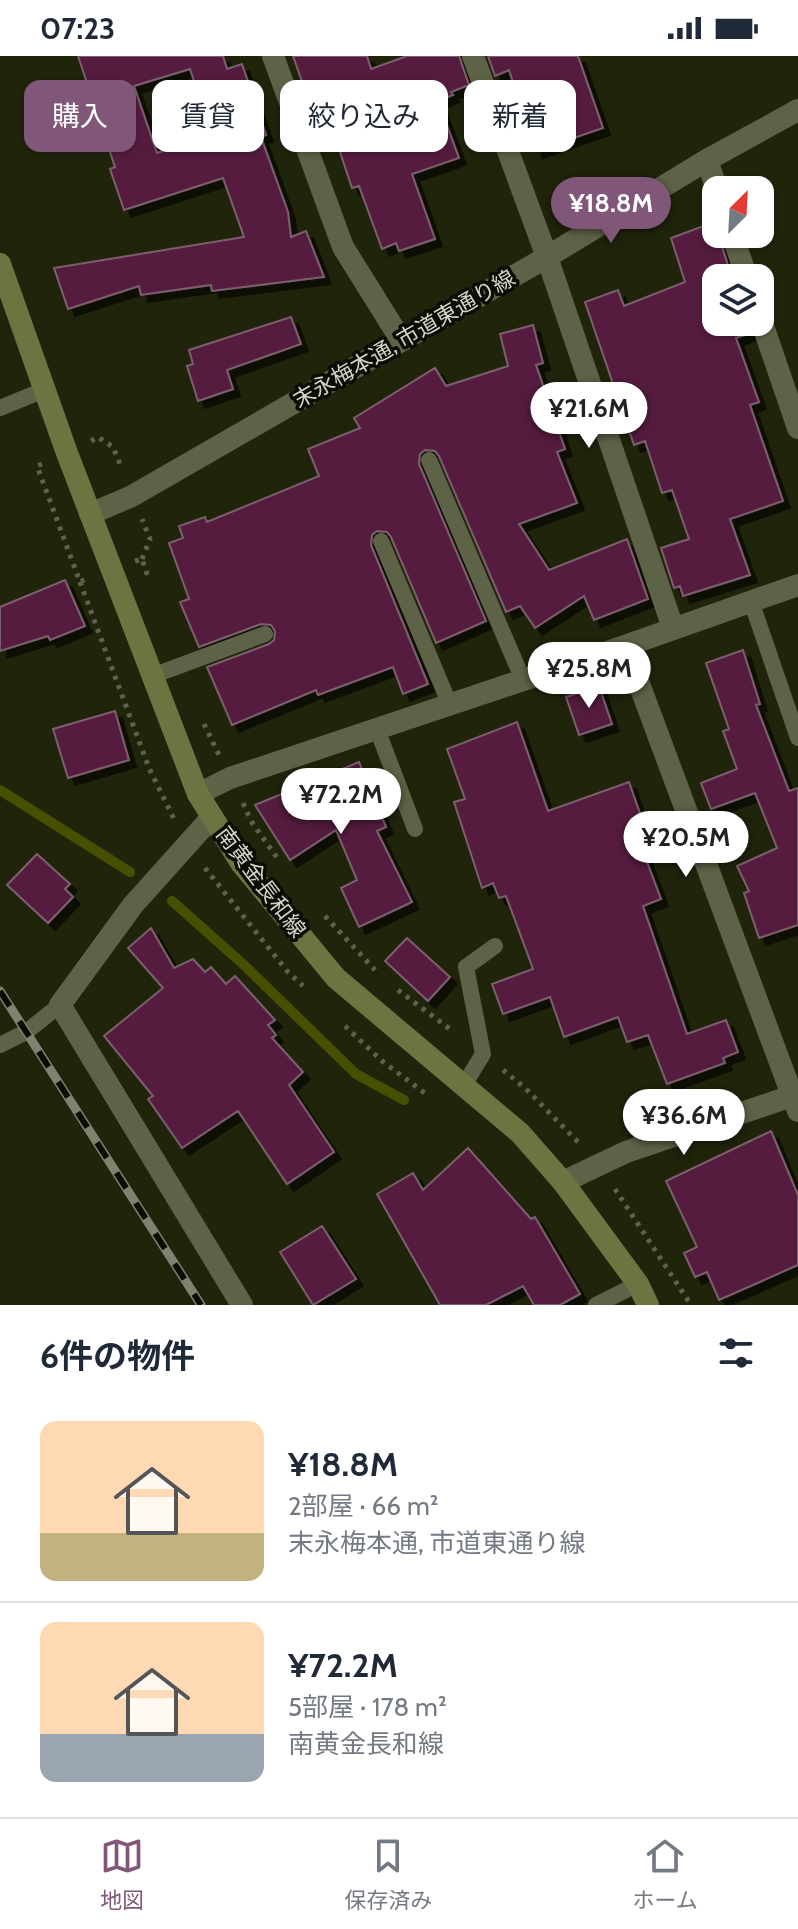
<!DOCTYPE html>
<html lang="ja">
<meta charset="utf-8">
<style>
body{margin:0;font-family:Cabin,"Noto Sans JP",sans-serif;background:#f2f2f3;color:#1f2937;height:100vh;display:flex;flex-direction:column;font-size:30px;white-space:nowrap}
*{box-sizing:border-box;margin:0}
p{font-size:26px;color:#747a83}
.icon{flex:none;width:44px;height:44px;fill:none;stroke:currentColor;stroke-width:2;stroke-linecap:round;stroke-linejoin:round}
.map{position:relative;height:1249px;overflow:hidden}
.details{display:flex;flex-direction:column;background:#fff;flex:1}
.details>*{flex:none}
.top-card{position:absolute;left:24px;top:24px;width:750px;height:72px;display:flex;gap:16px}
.needle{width:52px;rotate:24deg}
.controls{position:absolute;left:702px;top:120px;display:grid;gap:16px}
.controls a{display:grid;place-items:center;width:72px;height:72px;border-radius:16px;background:#fff;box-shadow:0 2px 6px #0004;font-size:40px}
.price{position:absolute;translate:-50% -68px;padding:0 18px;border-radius:28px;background:#fff;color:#222;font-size:26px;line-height:52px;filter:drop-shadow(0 2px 4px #0008)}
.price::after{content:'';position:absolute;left:50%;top:48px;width:24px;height:18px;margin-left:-12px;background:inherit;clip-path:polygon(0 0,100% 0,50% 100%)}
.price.selected{background:#815779;color:#fff}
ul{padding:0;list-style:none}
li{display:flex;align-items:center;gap:24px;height:200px;padding:0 40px}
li+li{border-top:2px solid #e0e1e3}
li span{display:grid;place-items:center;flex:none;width:224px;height:160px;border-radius:16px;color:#555}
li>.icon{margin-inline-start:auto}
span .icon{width:96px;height:96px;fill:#fffc;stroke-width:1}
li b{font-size:34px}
h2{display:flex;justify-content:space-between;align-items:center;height:96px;padding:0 40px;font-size:34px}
.chip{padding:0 28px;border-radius:16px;background:#fff;box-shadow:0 2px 6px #0004;font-size:28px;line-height:72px}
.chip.selected{background:#815779;color:#fff}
.status{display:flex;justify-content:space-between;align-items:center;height:56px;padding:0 40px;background:#fff;direction:ltr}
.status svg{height:22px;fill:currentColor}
.tab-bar{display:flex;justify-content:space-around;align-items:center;height:112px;border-top:2px solid #e0e1e3;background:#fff;font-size:22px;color:#747a83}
.tab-bar a{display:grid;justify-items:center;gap:4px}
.tab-bar .selected{color:#815779}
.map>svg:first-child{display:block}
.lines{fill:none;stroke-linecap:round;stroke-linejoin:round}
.stream{stroke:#474f00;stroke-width:10}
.building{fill:#571f40;stroke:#7b5f6d;stroke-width:2;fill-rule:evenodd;filter:url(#shadow)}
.path{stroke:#5e624c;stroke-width:5;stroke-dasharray:4 6;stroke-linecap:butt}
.service{stroke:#5e6348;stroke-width:16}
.minor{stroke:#5e6348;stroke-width:22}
.tertiary{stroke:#5e6348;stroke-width:22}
.secondary{stroke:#6c7442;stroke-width:22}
.rail-casing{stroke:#7e826e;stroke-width:9}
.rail{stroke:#0b0c04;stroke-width:6;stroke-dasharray:18;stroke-linecap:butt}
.labels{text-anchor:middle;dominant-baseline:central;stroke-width:7;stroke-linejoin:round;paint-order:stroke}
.street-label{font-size:22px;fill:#d2d5c6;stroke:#0b0c04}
</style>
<div class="status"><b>07:23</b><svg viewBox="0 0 49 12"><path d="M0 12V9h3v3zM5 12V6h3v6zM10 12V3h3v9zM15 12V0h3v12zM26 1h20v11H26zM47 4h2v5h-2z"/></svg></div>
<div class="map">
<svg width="798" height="1249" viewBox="0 0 798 1249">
<defs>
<filter id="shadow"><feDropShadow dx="7" dy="7" stdDeviation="0" flood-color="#0009"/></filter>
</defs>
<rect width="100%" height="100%" fill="#20240b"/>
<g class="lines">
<path class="stream" d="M0,734L130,816
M172,845L244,909L356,1018L404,1044"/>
</g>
<path class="building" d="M78,0H223L227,13L242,8L266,79L261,81L288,156L291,181L306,175L324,221L212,235L211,229L141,239L139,230L68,253L54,212L244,181L223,122L124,154L110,113L115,111ZM190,13L212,79L157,97L134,30Z
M293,0H367L371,13L407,0H459L469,29L451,36L453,39L438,45L459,102L412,118L435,183L399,195L396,187L382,193L359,130L352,132L318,30L305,34Z
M488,0H578L603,72L536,95L509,14L495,20Z
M714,166L716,178H718L732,222H716V266H747L751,277L736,282L759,346L750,349L783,445L730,463L750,519L683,540L680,530L674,532L661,492L689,483L672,434L662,437L645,385L634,389L585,246L618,234L624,250L685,226L671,182Z
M291,261L301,288L227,314L233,333L198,345L187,310L193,308L189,294Z
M533,269L543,307L536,309L565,393L557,396L577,447L519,468L549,514L627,483L648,543L594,564L584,540L535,572L520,550L506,556L439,400L435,395L425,394L420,398L419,408L486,565L436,587L391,481L387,476L377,475L372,479L371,489L428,628L403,638L393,611L318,639L316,634L232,669L207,611L269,588L274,584L275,575L271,569L261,568L199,591L180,546L189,543L169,487L183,482L179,470L205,461L207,466L319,420L308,393L360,372L354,362L435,312L446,330L508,310L500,278Z
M65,524L85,570L50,584L48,580L0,595V551Z
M743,594L760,648L756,649L789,735L798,732V869L759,882L744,837L749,835L737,810L777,792L755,737L711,753L701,727L737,713L723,675L729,673L706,607Z
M599,630L612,668L579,679L566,641Z
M115,655L129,704L68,722L53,673Z
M517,666L548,755L629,726L643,766L633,769L661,843L643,850L687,978L726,964L738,996L723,1002L725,1007L667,1028L648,979L627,986L618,961L564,981L550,941L503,958L492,928L533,913L506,840L499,842L493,827L482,832L454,746L465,743L447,693Z
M359,706L386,771L377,775L412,846L359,871L341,832L357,824L336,774L290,804L255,749Z
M37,798L70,828L65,833L73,841L48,867L7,829Z
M151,872L174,912L193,903L205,916L211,911L226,928L235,920L275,964L268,969L276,979L272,982L303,1016L289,1029L334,1096L287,1128L238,1055L182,1092L148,1043L153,1040L104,980L163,932L128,892Z
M407,882L450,921L428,945L385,905Z
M771,1075L798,1139V1209L719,1244L707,1216L695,1221L684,1197L697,1191L666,1125Z
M468,1092L531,1163L535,1161L580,1238L560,1249H534L523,1230L486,1249H440L377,1138L413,1117L423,1134Z
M322,1170L356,1223L313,1249L280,1196Z"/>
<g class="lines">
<path class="path" d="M91,385L98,381L113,391L122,413
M42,408L37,410L80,526L88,522
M142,503L150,483L142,463
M135,505L142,503L148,521
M80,526L149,712L174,763
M204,668L219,699
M243,747L251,765L280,806
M205,812L287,915L303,930
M325,860L375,914
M398,934L454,976
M345,970L382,1005L426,1038
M503,1014L526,1033L579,1087
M615,1133L691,1249"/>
<path class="service" d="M0,352L44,334
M429,404L523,624
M381,485L450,649
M751,545L798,682
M152,620L265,578
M377,673L415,773
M0,989L26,976L60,949
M464,1029L483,998L466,911L495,890
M596,1249L638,1228"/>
<path class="minor" d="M273,0L343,191L401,284
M473,0L547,201L673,572
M707,104L717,134
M732,178L747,222
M760,261L798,372
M625,590L798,1055
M198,738L230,722L625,590L798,529
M212,761L133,849L60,949L242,1249
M563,1126L626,1096L798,1038"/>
<path class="tertiary" d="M90,458L132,440L547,201L707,104L798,54"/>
<path class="secondary" d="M0,208L67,397L198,738L241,807L336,922L520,1077L563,1126L638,1228L648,1249"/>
<g class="rail-casing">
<path id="rail" d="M0,935L201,1249"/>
</g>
<use href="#rail" class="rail"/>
</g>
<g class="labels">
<g class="street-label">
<text transform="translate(404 283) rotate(-30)">末永梅本通, 市道東通り線</text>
<text transform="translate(261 826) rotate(53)">南黄金長和線</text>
</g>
</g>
</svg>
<div class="controls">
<a><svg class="needle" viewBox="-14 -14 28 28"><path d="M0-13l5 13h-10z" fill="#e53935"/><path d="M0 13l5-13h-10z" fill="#747a83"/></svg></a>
<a><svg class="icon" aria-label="layers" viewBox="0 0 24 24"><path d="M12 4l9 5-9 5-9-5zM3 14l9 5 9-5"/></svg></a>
</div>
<b class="price selected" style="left:611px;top:189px">¥18.8M</b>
<b class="price" style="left:589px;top:394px">¥21.6M</b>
<b class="price" style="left:589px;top:654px">¥25.8M</b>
<b class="price" style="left:341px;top:780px">¥72.2M</b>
<b class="price" style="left:686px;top:823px">¥20.5M</b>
<b class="price" style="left:684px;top:1101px">¥36.6M</b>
<div class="top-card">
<a class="chip selected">購入</a>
<a class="chip">賃貸</a>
<a class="chip">絞り込み</a>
<a class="chip">新着</a>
</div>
</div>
<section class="details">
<h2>6件の物件<svg class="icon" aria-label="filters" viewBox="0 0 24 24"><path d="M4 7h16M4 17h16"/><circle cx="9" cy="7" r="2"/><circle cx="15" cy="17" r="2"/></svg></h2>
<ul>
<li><span style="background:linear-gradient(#ffd9b3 70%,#c2b280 0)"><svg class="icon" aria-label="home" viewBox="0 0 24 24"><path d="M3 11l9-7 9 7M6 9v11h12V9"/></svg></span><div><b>¥18.8M</b><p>2部屋 · 66 m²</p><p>末永梅本通, 市道東通り線</p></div></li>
<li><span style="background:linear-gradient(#ffd9b3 70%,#9aa5b1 0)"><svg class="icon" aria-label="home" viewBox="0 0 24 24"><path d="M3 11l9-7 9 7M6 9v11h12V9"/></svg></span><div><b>¥72.2M</b><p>5部屋 · 178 m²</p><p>南黄金長和線</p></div></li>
</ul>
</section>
<nav class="tab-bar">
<a class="selected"><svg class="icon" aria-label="map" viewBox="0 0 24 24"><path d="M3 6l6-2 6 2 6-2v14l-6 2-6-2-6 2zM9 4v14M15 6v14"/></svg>地図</a>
<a><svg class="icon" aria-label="saved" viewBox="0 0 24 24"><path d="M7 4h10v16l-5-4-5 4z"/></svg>保存済み</a>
<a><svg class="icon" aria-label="home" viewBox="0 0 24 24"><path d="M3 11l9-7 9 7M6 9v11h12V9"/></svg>ホーム</a>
</nav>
